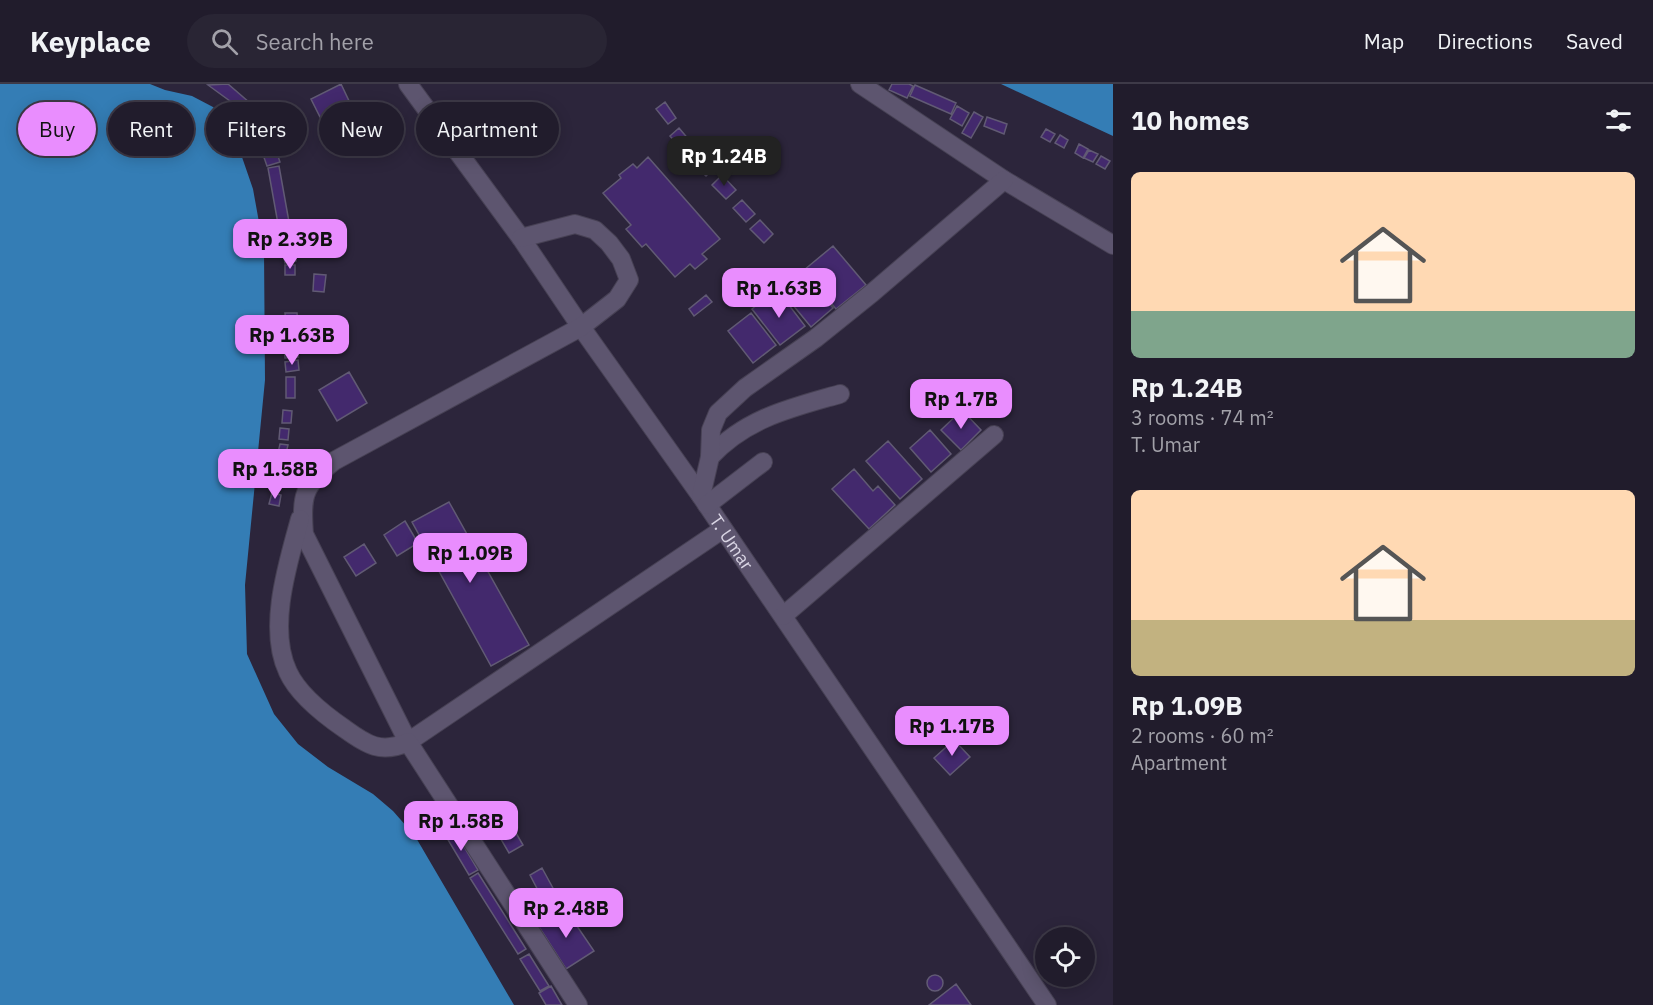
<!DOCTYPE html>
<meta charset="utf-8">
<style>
body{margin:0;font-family:"IBM Plex Sans",sans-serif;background:#292534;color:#f1f3f6;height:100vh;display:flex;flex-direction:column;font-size:22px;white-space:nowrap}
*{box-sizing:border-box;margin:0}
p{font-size:20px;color:#a2a1a9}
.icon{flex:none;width:33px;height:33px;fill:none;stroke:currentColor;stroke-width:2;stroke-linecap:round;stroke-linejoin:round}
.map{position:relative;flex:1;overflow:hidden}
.details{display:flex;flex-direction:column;background:#211c2c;width:540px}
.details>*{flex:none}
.banner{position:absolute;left:18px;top:18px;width:570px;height:54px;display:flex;gap:12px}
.tools{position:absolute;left:1035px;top:843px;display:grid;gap:12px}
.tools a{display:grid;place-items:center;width:60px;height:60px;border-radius:50%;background:#211c2c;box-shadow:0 3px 15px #0003,0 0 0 2px #3e3a48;font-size:30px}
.price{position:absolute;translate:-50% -51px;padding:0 14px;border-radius:12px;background:#e98dfe;color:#111;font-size:20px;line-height:39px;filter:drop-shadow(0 2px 3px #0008)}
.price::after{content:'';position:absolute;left:50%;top:36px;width:18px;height:14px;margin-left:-9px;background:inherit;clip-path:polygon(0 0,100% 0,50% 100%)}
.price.active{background:#222;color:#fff}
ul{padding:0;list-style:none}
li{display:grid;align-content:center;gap:12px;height:318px;padding:0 18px}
li span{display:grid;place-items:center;height:186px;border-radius:9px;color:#555}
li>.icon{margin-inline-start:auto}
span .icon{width:108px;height:108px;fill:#fffc;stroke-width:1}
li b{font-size:26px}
h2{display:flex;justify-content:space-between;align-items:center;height:72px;padding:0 18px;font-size:26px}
.tag{padding:0 21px;border-radius:27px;background:#211c2c;box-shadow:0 3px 15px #0003,0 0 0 2px #3e3a48;font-size:21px;line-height:54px}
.tag.active{background:#e98dfe;color:#111}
header{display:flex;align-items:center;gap:36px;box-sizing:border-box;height:84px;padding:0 30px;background:#211c2c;border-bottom:2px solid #3e3a48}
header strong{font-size:28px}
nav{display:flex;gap:33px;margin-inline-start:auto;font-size:21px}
.search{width:420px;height:54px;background:#292534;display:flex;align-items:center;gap:15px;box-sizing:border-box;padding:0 21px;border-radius:33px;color:#a2a1a9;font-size:22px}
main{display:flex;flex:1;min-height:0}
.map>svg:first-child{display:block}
.water{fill:#347db5}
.building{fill:#43296d;stroke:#615a74;stroke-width:1.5}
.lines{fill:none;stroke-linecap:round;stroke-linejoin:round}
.minor-casing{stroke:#474154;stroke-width:20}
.minor{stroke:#5d556f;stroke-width:18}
.labels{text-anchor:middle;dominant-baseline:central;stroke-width:6;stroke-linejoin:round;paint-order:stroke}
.street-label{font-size:18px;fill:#d9d5e4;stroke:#2c253b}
</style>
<header>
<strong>Keyplace</strong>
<div class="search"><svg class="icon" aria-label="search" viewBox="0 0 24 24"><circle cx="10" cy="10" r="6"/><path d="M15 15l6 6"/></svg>Search here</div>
<nav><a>Map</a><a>Directions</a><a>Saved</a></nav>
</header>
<main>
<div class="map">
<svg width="1113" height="921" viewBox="0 0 1113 921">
<rect width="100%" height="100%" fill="#2c253b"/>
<path class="water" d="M0,0H150L165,6L192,12L213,23L233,47L253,105L264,166L265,296L245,501L247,570L274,630L298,660L328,683L373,710L393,727L415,752L514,921H0Z
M1001,0H1113V52Z"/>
<path class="building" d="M228,0L250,19L269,46L280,78L267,82L259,59L234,20L208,1Z
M341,0L350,19L320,33L311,15Z
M892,0H909L913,2L907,14L889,6Z
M915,1L956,19L951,30L910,12Z
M665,18L676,34L668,40L656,25Z
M957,22L969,29L962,42L950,35Z
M974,28L983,33L971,54L962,49Z
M987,33L1007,40L1004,50L984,42Z
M679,44L695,63L687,71L670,52Z
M1046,45L1055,50L1050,58L1041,53Z
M1060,51L1068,56L1064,64L1055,59Z
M1079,60L1088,65L1083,74L1075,69Z
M1089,66L1098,70L1093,78L1084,74Z
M700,68L715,83L706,92L690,77Z
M1101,72L1110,77L1105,85L1096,80Z
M648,73L720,155L702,170L707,175L695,185L690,180L675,193L646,160L642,163L626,145L631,141L603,109L621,94L619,91L633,80L637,84Z
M279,82L296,177L285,179L268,84Z
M722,91L736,106L726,115L712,101Z
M742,116L755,130L746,138L733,124Z
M760,136L773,150L764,159L750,145Z
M833,162L866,201L836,225L804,186Z
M285,181H295V191H285Z
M314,190L326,191L324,208L313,207Z
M810,196L833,224L811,243L788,215Z
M706,211L712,218L694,232L689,225Z
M782,212L805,242L780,261L752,225L764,215L770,222Z
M285,229H297L298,242H286Z
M751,229L776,261L753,279L728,247Z
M296,261L298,273L285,274L284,262Z
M298,276L299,286L286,288L285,278Z
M349,288L367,319L337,337L319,306Z
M286,293H295V314H286Z
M283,326L292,327L291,339H282Z
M962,326L981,346L961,366L941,346Z
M280,344L289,345L288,356L279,355Z
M930,346L951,370L931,388L910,364Z
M888,357L922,395L900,415L866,377Z
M280,360L288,361L285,374L277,373Z
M278,376L285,377L283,389L276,388Z
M854,385L873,407L878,402L895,421L869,445L832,405Z
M273,392L282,393L280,406L272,405Z
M272,409L281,411L279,422L269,420Z
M449,418L529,561L491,582L412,438Z
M405,437L418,459L397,472L384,451Z
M364,460L376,479L356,492L344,473Z
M954,656L970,673L950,691L934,674Z
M509,737L523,761L509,769L495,745Z
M453,744L478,786L469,791L444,749Z
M542,784L554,806L542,814L530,791Z
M478,789L526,865L518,870L470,794Z
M566,826L594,867L566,885L539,843Z
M529,870L549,902L540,907L520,875Z
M927 899a8 8 0 1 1 16 0a8 8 0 1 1-16 0Z
M956,900L971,921H929Z
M551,902L562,921H546L539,909Z"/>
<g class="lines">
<g class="minor-casing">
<g id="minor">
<path id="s1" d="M408,0L521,154L581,243L701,412L1047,921"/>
<path d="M860,0L1004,96L1113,161"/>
<path d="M521,154L575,140L595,146L609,159L621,175L629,196L617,215L581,243L334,377C303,402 301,411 304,450L408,658L723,445"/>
<path d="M710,373C746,334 791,324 840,310"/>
<path d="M701,412L710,373L711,346L718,329L745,304L816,254L872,209L1004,96"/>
<path d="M707,421L763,378"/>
<path d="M300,435C288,479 267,544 288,588C298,610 326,632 345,645C367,661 381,670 408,658L578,921"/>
<path d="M783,532L994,351"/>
</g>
</g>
<use href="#minor" class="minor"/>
</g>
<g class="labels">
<g class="street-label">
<text stroke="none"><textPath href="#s1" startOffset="561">T. Umar</textPath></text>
</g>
</g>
</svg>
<div class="tools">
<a><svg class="icon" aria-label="locate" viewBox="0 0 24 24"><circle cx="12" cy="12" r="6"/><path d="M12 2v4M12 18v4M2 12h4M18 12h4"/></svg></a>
</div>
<b class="price active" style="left:724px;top:103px">Rp 1.24B</b>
<b class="price" style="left:290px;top:186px">Rp 2.39B</b>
<b class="price" style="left:779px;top:235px">Rp 1.63B</b>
<b class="price" style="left:292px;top:282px">Rp 1.63B</b>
<b class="price" style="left:961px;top:346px">Rp 1.7B</b>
<b class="price" style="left:275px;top:416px">Rp 1.58B</b>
<b class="price" style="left:470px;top:500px">Rp 1.09B</b>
<b class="price" style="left:952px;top:673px">Rp 1.17B</b>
<b class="price" style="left:461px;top:768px">Rp 1.58B</b>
<b class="price" style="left:566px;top:855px">Rp 2.48B</b>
<div class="banner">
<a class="tag active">Buy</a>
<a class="tag">Rent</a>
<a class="tag">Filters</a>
<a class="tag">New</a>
<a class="tag">Apartment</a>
</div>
</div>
<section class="details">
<h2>10 homes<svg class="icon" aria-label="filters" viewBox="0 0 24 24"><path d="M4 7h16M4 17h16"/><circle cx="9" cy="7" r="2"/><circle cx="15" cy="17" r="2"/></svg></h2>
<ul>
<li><span style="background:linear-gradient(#ffd9b3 75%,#7fa58c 0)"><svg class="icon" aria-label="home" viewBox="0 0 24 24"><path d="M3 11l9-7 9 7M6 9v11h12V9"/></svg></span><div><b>Rp 1.24B</b><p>3 rooms · 74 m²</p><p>T. Umar</p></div></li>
<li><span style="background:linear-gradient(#ffd9b3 70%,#c2b280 0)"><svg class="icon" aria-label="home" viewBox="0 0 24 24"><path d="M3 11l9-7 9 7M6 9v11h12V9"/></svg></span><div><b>Rp 1.09B</b><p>2 rooms · 60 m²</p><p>Apartment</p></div></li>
</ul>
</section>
</main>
